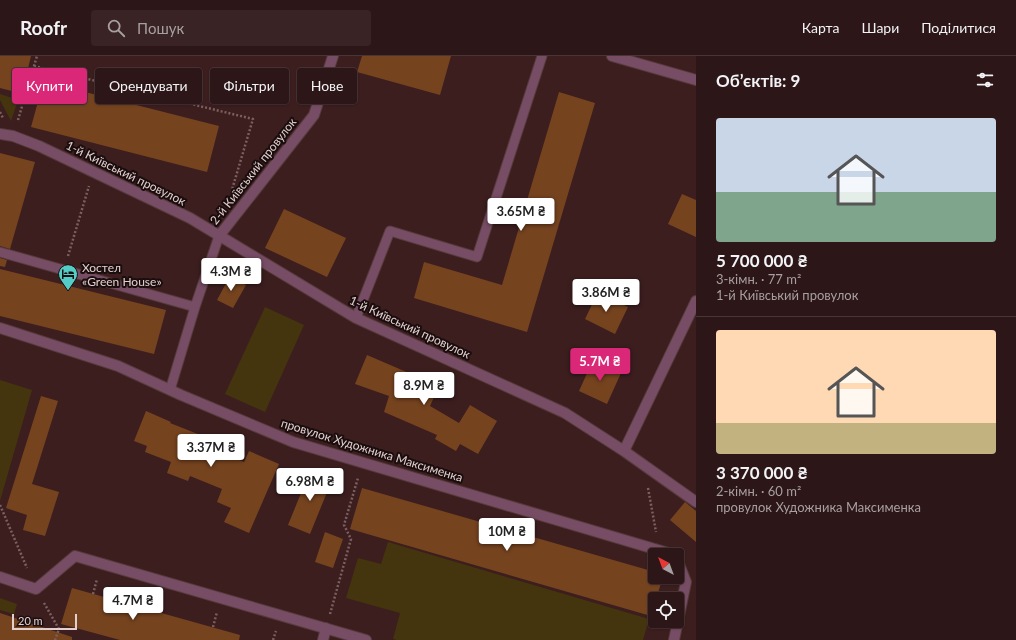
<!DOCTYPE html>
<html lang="uk">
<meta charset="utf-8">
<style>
body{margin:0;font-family:Lato,sans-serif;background:#392324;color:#f1f3f6;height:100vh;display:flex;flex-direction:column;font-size:15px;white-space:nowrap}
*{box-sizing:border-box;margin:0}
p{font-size:13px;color:#a79fa1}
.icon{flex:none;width:22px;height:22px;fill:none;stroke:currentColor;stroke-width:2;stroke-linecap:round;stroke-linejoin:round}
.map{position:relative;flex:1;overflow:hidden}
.sheet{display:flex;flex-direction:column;background:#2d1617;width:320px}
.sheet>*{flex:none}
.banner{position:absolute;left:12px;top:12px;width:380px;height:36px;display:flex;gap:8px}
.needle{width:26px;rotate:319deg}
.fabs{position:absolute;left:648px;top:492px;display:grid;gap:8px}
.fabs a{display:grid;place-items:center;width:36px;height:36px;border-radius:4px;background:#2d1617;box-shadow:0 1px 3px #0004,0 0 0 1px #483536;font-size:20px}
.scale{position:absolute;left:12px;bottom:10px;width:65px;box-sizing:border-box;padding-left:4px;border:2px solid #e4cfcf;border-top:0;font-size:11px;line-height:14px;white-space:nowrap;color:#e4cfcf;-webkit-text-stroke:3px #1a0d0d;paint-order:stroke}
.price{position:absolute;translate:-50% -34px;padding:0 9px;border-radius:4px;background:#fff;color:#222;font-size:13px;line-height:26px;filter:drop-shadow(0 1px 2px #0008)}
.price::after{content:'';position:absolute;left:50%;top:24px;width:12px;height:9px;margin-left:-6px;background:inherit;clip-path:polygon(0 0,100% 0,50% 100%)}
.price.selected{background:#db2777;color:#fff}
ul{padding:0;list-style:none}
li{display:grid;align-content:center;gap:8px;height:212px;padding:0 20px}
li+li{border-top:1px solid #483536}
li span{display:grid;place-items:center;height:124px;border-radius:4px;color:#555}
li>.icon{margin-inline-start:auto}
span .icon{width:72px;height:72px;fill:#fffc;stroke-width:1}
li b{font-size:17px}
h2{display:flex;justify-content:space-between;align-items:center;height:48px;padding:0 20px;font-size:17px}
.pill{padding:0 14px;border-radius:4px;background:#2d1617;box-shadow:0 1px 3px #0004,0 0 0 1px #483536;font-size:14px;line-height:36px}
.pill.selected{background:#db2777;color:#fff}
header{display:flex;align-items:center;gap:24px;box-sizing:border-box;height:56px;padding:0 20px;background:#2d1617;border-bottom:1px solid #483536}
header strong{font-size:19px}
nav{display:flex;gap:22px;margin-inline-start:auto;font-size:14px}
.search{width:280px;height:36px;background:#392324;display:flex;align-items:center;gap:10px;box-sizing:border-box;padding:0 14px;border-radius:4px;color:#a79fa1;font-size:15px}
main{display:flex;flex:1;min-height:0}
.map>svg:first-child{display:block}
.green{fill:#44350e}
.building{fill:#76431f}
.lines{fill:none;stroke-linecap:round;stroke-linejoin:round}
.lane-casing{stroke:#573a3b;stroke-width:11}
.street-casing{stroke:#573a3b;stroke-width:12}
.path{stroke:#7b6061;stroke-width:2.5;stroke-dasharray:2 2;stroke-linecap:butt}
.lane{stroke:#774d65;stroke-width:9}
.street{stroke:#774d65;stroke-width:10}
.labels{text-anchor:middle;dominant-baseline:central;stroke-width:4;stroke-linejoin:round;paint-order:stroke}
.street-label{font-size:12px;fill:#e4cfcf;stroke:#1a0d0d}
.poi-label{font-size:12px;fill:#e4cfcf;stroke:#1a0d0d;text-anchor:start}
</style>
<header>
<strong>Roofr</strong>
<div class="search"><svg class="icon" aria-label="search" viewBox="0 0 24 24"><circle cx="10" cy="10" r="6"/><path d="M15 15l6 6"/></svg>Пошук</div>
<nav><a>Карта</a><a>Шари</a><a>Поділитися</a></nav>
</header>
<main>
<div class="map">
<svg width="696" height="584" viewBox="0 0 696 584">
<rect width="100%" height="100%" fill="#3c1e1f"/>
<path class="green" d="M0,38L18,44L11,65L0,44Z
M265,251L304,269L265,356L225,338Z
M0,324L32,334L0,445Z
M388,486L649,563L643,584H397L393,583L400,557L346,542L358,502L381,508Z
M0,542L17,548L14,558L0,554Z"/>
<path class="building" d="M0,0H31L26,21L219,70L207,116L31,71L39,42L0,32Z
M362,0H451L440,39L357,16Z
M559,36L595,47L527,276L414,242L424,206L502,229Z
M0,97L35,106L10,193L0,190Z
M682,138L696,144V181L668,168Z
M284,153L346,182L327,221L265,192Z
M0,202L7,204L5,211L0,210Z
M0,213L166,254L154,298L0,260Z
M230,220L246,229L233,252L217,244Z
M598,236L628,251L615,278L585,263Z
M367,299L439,330L430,350L459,367L470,349L497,365L478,398L460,388L456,395L435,383L437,379L384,356L389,340L355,328Z
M593,304L621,317L607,348L579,335Z
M41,340L58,345L32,428L59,436L45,480L23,474L27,459L6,452Z
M146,355L171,366L170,367L208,382L205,390L244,406L249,395L279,408L249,477L224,466L231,452L217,446L222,433L190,420L188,425L167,417L171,406L145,396L147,390L134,385Z
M310,415L332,424L310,478L288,469Z
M362,432L655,516V521H663L656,543H655L651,560L350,473Z
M685,446L696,455V486L670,464Z
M325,476L343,483L333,512L315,506Z
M72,532L240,579L239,584H120L61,568Z
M0,557L72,581V584H0Z"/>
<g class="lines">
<g class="lane-casing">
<path id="lane" d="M0,196L195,251
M356,262L390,175L477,201L542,0
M170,334L195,251L219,180"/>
</g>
<g class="street-casing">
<path id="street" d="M612,0L696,24
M0,78L13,80L39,90L190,162L356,262L565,357L624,395L696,446
M219,180L314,59L333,0
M0,272L118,310L181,339L293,386L675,499
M624,395L696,245
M0,521L36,533L75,500L366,584
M323,584L326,572
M674,584L686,526L677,503"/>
</g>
<path class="path" d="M34,10L253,63L231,137
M0,56L3,62
M18,64L37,0
M68,200L89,130
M648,432L656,476
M0,449L27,512
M93,538L97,523
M44,547L59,573L55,584
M150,554L154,539
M330,558L351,483L344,469L358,422
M213,571L217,556
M273,584L276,575"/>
<use href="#lane" class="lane"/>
<use href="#street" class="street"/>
</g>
<defs>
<g id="hotel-pin" transform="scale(1)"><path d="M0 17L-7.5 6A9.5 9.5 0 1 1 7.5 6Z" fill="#54cdc7" stroke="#1a0d0d"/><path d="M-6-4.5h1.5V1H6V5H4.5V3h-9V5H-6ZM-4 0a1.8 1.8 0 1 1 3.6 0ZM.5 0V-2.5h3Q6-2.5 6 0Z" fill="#111"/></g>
</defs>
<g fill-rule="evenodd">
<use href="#hotel-pin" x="68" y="218"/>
</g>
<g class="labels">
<g class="street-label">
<text transform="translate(253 115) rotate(-52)">2-й Київський провулок</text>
<text transform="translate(126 117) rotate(26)">1-й Київський провулок</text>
<text transform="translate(410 271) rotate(25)">1-й Київський провулок</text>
<text transform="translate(372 394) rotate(17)">провулок Художника Максименка</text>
</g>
<g class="poi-label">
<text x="82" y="211">Хостел<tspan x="82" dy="14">«Green House»</tspan></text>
</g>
</g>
</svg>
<div class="fabs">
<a><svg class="needle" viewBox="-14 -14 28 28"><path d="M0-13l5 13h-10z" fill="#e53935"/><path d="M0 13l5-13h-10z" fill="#a79fa1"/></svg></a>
<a><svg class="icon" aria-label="locate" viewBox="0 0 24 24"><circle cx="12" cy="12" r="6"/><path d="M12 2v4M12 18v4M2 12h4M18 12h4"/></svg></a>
</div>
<div class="scale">20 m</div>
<b class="price" style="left:521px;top:176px">3.65M ₴</b>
<b class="price" style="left:231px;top:236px">4.3M ₴</b>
<b class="price" style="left:606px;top:257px">3.86M ₴</b>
<b class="price selected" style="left:600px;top:326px">5.7M ₴</b>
<b class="price" style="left:424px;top:350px">8.9M ₴</b>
<b class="price" style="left:211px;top:412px">3.37M ₴</b>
<b class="price" style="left:310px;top:446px">6.98M ₴</b>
<b class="price" style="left:507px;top:496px">10M ₴</b>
<b class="price" style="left:133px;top:565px">4.7M ₴</b>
<div class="banner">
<a class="pill selected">Купити</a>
<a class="pill">Орендувати</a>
<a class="pill">Фільтри</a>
<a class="pill">Нове</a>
</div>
</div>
<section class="sheet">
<h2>Об’єктів: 9<svg class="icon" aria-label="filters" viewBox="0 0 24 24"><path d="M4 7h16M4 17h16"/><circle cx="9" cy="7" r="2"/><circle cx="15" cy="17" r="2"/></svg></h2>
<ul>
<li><span style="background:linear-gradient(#c9d6e8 60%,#7fa58c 0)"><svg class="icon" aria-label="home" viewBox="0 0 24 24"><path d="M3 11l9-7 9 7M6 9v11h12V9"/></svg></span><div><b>5 700 000 ₴</b><p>3-кімн. · 77 m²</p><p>1-й Київський провулок</p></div></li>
<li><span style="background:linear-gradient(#ffd9b3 75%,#c2b280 0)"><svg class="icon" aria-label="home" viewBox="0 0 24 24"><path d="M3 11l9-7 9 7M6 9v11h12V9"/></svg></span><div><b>3 370 000 ₴</b><p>2-кімн. · 60 m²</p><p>провулок Художника Максименка</p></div></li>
</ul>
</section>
</main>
